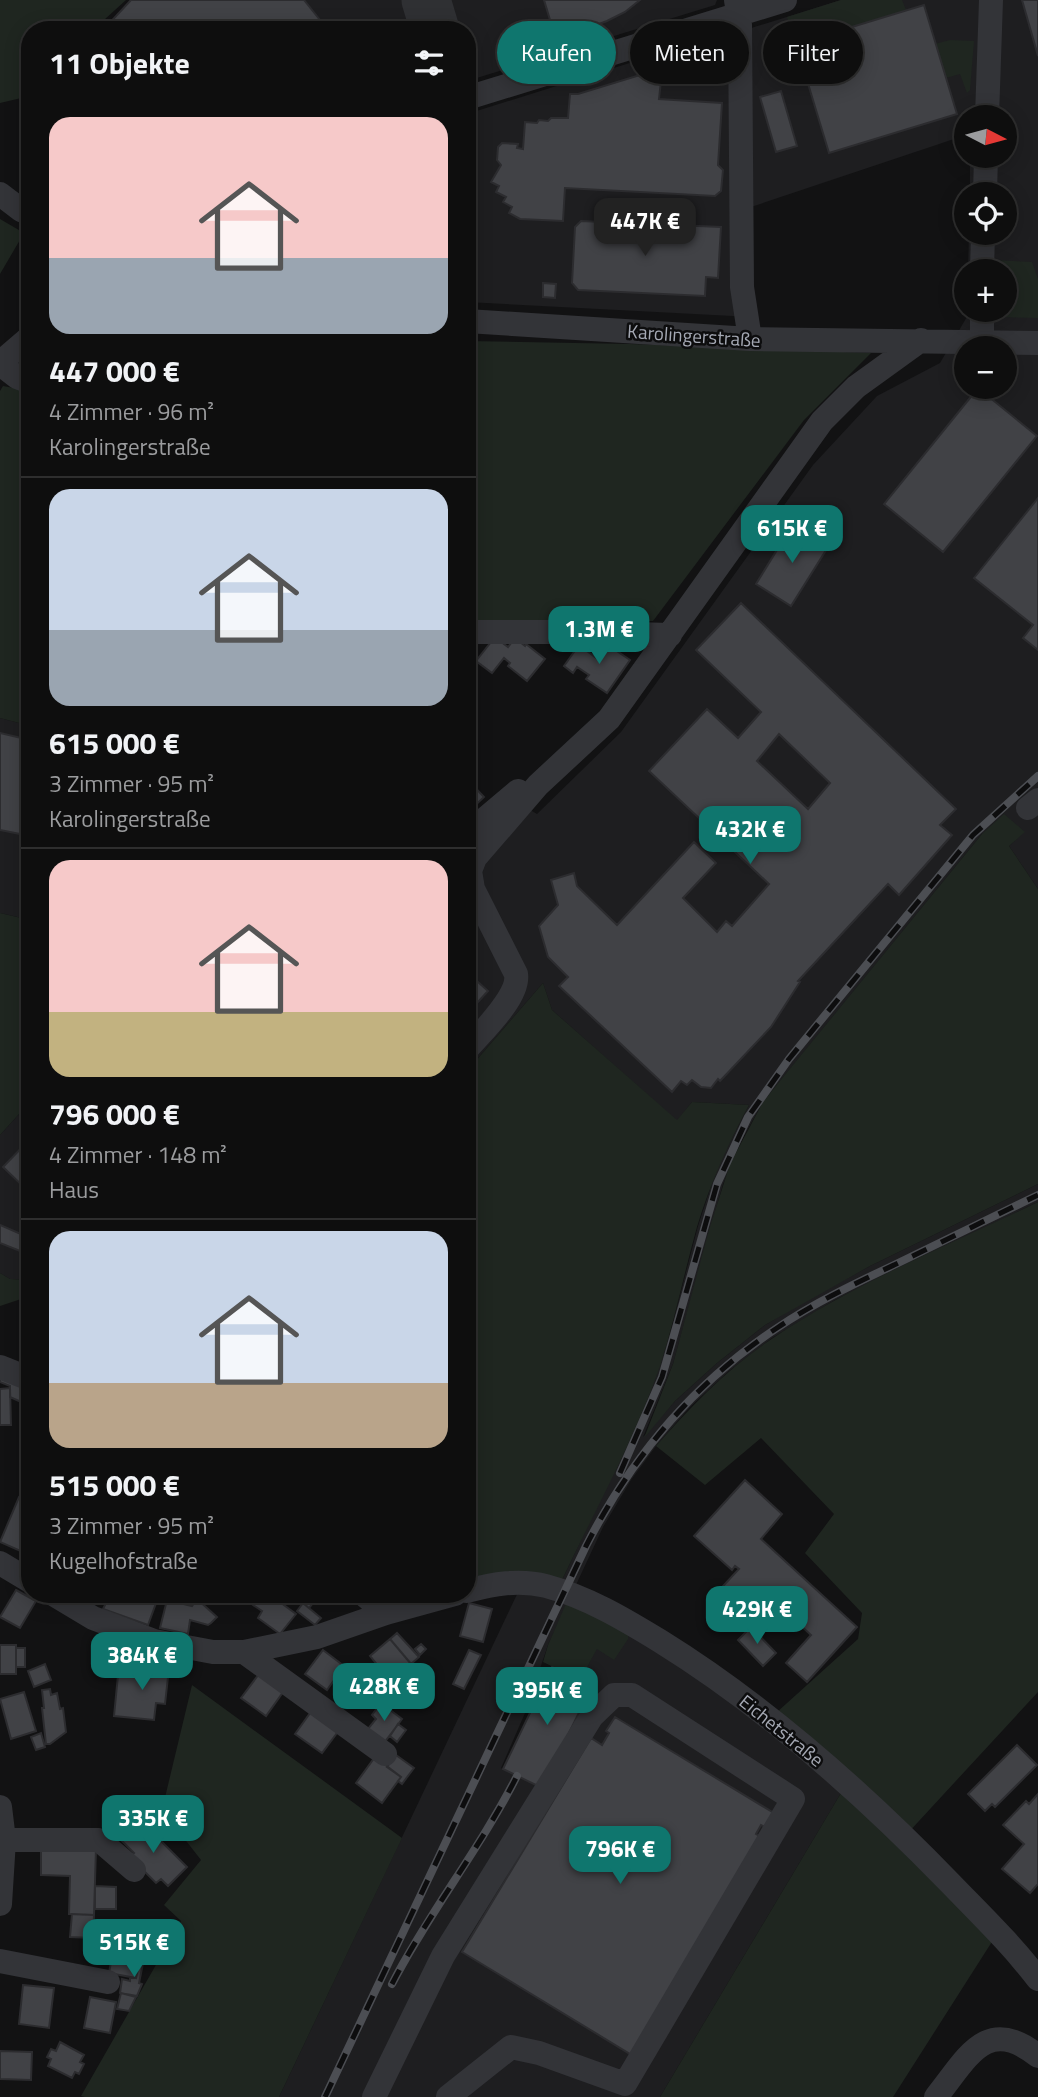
<!DOCTYPE html>
<html lang="de">
<meta charset="utf-8">
<style>
body{margin:0;font-family:"Titillium Web",sans-serif;background:#171717;color:#f1f3f6;height:100vh;display:flex;flex-direction:column;font-size:26px;white-space:nowrap}
*{box-sizing:border-box;margin:0}
p{font-size:23px;color:#9b9c9e}
.icon{flex:none;width:38px;height:38px;fill:none;stroke:currentColor;stroke-width:2;stroke-linecap:round;stroke-linejoin:round}
.map{position:relative;flex:1;overflow:hidden}
.panel{position:absolute;left:21px;top:21px;width:455px;height:1582px;display:flex;flex-direction:column;background:#0e0e0e;border-radius:28px;box-shadow:0 4px 18px #0003,0 0 0 2px #2e2e2e}
.panel>*{flex:none}
.guide{position:absolute;left:497px;top:21px;width:436px;height:63px;display:flex;gap:14px}
.needle{width:46px;rotate:96deg}
.buttons{position:absolute;left:954px;top:105px;display:grid;gap:14px}
.buttons a{display:grid;place-items:center;width:63px;height:63px;border-radius:50%;background:#0e0e0e;box-shadow:0 4px 18px #0003,0 0 0 2px #2e2e2e;font-size:35px}
.price{position:absolute;translate:-50% -60px;padding:0 16px;border-radius:14px;background:#0f766e;color:#fff;font-size:23px;line-height:46px;filter:drop-shadow(0 2px 4px #0008)}
.price::after{content:'';position:absolute;left:50%;top:42px;width:21px;height:16px;margin-left:-10px;background:inherit;clip-path:polygon(0 0,100% 0,50% 100%)}
.price.active{background:#222;color:#fff}
ul{padding:0;list-style:none}
li{display:grid;align-content:center;gap:14px;height:371px;padding:0 28px}
li+li{border-top:2px solid #2e2e2e}
li span{display:grid;place-items:center;height:217px;border-radius:21px;color:#555}
li>.icon{margin-inline-start:auto}
span .icon{width:126px;height:126px;fill:#fffc;stroke-width:1}
li b{font-size:30px}
h2{display:flex;justify-content:space-between;align-items:center;height:84px;padding:0 28px;font-size:30px}
.pill{padding:0 24px;border-radius:32px;background:#0e0e0e;box-shadow:0 4px 18px #0003,0 0 0 2px #2e2e2e;font-size:24px;line-height:63px}
.pill.active{background:#0f766e;color:#fff}
.map>svg:first-child{display:block}
.built{fill:#1e1e20;fill-rule:evenodd}
.green{fill:#1f2620}
.lines{fill:none;stroke-linecap:round;stroke-linejoin:round}
.taxiway{stroke:#2f3033;stroke-width:49}
.building{fill:#414246;stroke:#2c2c2f;stroke-width:2;fill-rule:evenodd}
.minor{stroke:#333438;stroke-width:24}
.rail-casing{stroke:#4c4e53;stroke-width:8}
.rail{stroke:#0d0d0e;stroke-width:5;stroke-dasharray:16;stroke-linecap:butt}
.labels{text-anchor:middle;dominant-baseline:central;stroke-width:5;stroke-linejoin:round;paint-order:stroke}
.street-label{font-size:19px;fill:#a4a8b3;stroke:#0d0d0e}
</style>
<div class="map">
<svg width="1038" height="2097" viewBox="0 0 1038 2097">
<rect width="100%" height="100%" fill="#121213"/>
<path class="built" d="M304,0H717L715,5L467,81V30H328Z
M841,0H1038V889L1009,846L1024,832L982,834L763,1102L740,1143L723,1184L673,1364L643,1437L675,1401L717,1363L765,1325L807,1300L870,1266L1038,1184V1202L835,1300L772,1338L729,1371L690,1407L656,1446L631,1480L603,1527L548,1645L525,1713L501,1768L525,1780L597,1648L629,1631L661,1649L844,1788L660,2097H279L520,1588L560,1584L634,1429L659,1367L672,1326L698,1226L713,1180L722,1157L749,1105L692,1102L677,1121L552,1010L543,983L467,1071V847L515,801L537,814L621,732L813,465L877,396L940,363L968,315V310H1004V271H968L969,233H1004V194H970V156H1004V117H966V135L751,207L752,317L467,302V114L725,33L748,29ZM966,348H1004V387H966Z
M26,714L30,715V920L0,913V718L23,724Z
M30,1102V1280L10,1279L0,1273V1135Z"/>
<path class="green" d="M0,0H126L104,20L97,30H30V96L0,103Z
M841,0H902L906,10L796,44L787,17Z
M950,40L974,41L970,90L967,93L960,74L946,78L935,44Z
M0,219L24,233L0,274Z
M992,260L1032,262L1038,279V318L997,317L995,310H1004V271H992Z
M467,341L630,344L871,353L804,420L653,621L467,623Z
M3,386L30,391V509L27,515L30,516V715L26,714L23,724L0,718V391Z
M1004,814L1025,832L1009,846L1038,889V1184L870,1266L765,1325L717,1363L675,1401L644,1438L673,1364L709,1230L730,1164L763,1102L788,1071L982,834Z
M0,913L30,920V1102L0,1135Z
M543,983L552,1010L677,1120L692,1102L749,1105C728,1144 710,1184 697,1227C684,1273 675,1320 660,1366C634,1441 594,1512 560,1584H467V1071Z
M1038,1202V1692L907,1834L776,1713L858,1639L862,1613L805,1553L834,1514L761,1438L705,1485L656,1446C691,1406 729,1367 773,1338C855,1283 949,1245 1038,1202Z
M0,1273L10,1279L30,1280V1296L0,1306Z
M568,1599L629,1631L628,1639L614,1660L597,1649L580,1680L543,1662L548,1645Z
M192,1685L402,1838L279,2097H85L81,2096L181,1921L164,1905L201,1860L162,1810Z
M844,1788L995,1937L893,2097H660Z"/>
<g class="lines">
<path class="taxiway" d="M426,0L435,30"/>
</g>
<path class="building" d="M131,0H304L328,30H103Z
M544,0H640L625,12L607,21L556,40Z
M1022,0H1038V56Z
M924,5L957,114L829,153L796,44Z
M653,71L662,72L659,99L722,103L718,165L723,170L721,191L715,196L565,188L563,221L520,219L509,213L512,207L503,202L506,197L496,192L499,186L491,182L501,165L497,160L498,147L502,143L518,144L517,148L523,149L525,122L537,123L539,120L548,121L551,118H568L570,94H578Z
M781,91L797,146L776,152L760,97Z
M581,221L721,227L718,278L706,277L705,296L578,290L572,283L575,227Z
M543,283L556,284L555,298L543,297Z
M978,388L1037,436L943,552L884,504Z
M1038,498V650L1023,638L1033,625L974,578Z
M793,524L828,547L791,606L756,584Z
M741,603L956,809L940,825L952,835L899,895L888,884L798,981L800,982L771,1027L720,1081L718,1079L711,1088L701,1087L692,1080L687,1085L681,1081L672,1092L559,986L568,977L548,957L539,926L558,905L551,880L574,873L577,886L617,925L694,842L716,863L683,898L717,932L726,921L732,926L769,884L649,771L707,709L738,738L761,712L696,650ZM779,734L830,783L808,809L757,761Z
M495,637L508,647L515,638L525,646L526,644L545,659L527,681L508,666L510,663L504,658L492,673L476,661Z
M579,645L599,660L608,645L630,660L607,693L586,679L589,675L577,667L573,673L564,666Z
M0,733L30,740V836L0,830Z
M467,779L484,797L467,813Z
M467,972L488,991L467,1014Z
M30,1139V1193L3,1167Z
M0,1225L30,1238V1255L0,1243Z
M0,1373L30,1386V1406L10,1397V1386L0,1382Z
M10,1388L11,1425H0V1389Z
M745,1480L782,1514L761,1539L857,1627L807,1682L786,1663L811,1635L773,1600L745,1630L711,1599L739,1569L735,1566L732,1570L694,1536Z
M19,1497L30,1502V1550L27,1549L25,1553L0,1542Z
M16,1590L36,1601L20,1628L0,1617Z
M105,1594H158L159,1595L148,1625L103,1609L106,1603L102,1602Z
M261,1594H269L296,1614L280,1634L258,1618L262,1611L253,1605Z
M292,1594H320L309,1608Z
M197,1599L217,1617L211,1623L208,1625L190,1620L188,1634L160,1628L167,1600L192,1606Z
M303,1603L321,1618L315,1625L297,1611Z
M469,1603L492,1609L483,1642L460,1636Z
M751,1627L776,1653L763,1666L738,1640Z
M397,1633L419,1657L411,1664L390,1639Z
M390,1639L423,1678L418,1683L412,1676L409,1678L403,1671L388,1683L376,1669L379,1667L370,1656Z
M421,1644L426,1649L420,1655L415,1649Z
M0,1645H16V1674H0Z
M16,1648H25V1667H16Z
M323,1650L344,1666L327,1690L305,1674Z
M469,1650L481,1655L464,1689L453,1684Z
M152,1657L169,1668L165,1704L156,1703L154,1720L114,1716L118,1675L138,1677Z
M45,1664L51,1680L34,1687L28,1671Z
M552,1667L592,1686L542,1788L503,1769Z
M262,1670L286,1688L266,1716L241,1698Z
M50,1689L51,1695L57,1693L60,1709L63,1708L66,1732L50,1744H46L42,1708H44L42,1690Z
M24,1692L36,1731L11,1739L0,1699Z
M381,1703L402,1719L384,1743L367,1730L376,1719L372,1715Z
M313,1709L340,1729L322,1753L295,1734Z
M615,1717L774,1813L765,1827L761,1825L756,1834L766,1840L635,2057L462,1952L591,1738L602,1745L609,1733L606,1731Z
M398,1724L406,1730L397,1742L390,1736Z
M41,1733L45,1747L36,1750L31,1737Z
M1017,1745L1037,1765L995,1807L992,1804L985,1811L968,1794Z
M396,1755L414,1768L402,1784L398,1781L401,1777L387,1767Z
M375,1757L401,1777L382,1803L356,1783Z
M1038,1794V1884L1030,1893L1002,1869L1024,1844L1003,1825L1026,1801L1029,1804Z
M140,1820L187,1867L168,1886L161,1879L156,1883L130,1857L134,1853L121,1840Z
M41,1847L96,1848L94,1915L69,1914L70,1876L41,1875Z
M95,1886L116,1887V1909H95Z
M72,1914L94,1915L93,1938L70,1937Z
M114,1934L144,1940L136,1978L109,1973L111,1962L102,1960L106,1944L112,1945Z
M143,1944H147L139,1983L142,1984L137,1996L120,1993L122,1979L130,1981V1977L136,1978Z
M23,1985L54,1988L49,2028L19,2024Z
M121,1993L136,1997L129,2011L117,2009Z
M90,1997L116,2002L110,2033L84,2028Z
M60,2042L84,2055L80,2062L84,2064L79,2074L75,2072L72,2078L48,2066L51,2059L47,2057L51,2049L56,2051Z
M0,2051L32,2052L31,2080L0,2079Z"/>
<g class="lines">
<path class="minor" d="M736,0L740,25L742,287L750,339
M467,98L785,0
M987,117L991,0
M0,194L21,210L30,213
M985,194L986,156
M982,271L983,233
M982,310V341
M467,321L750,339L1038,343
M0,363L30,337
M0,364L17,377L30,382
M467,632H561L670,635
M1028,808L1038,800
M467,834L518,791
M467,1049C482,1032 520,996 516,974L473,889L470,871L475,858L538,785L609,719L822,421L856,387L921,340
M0,1367L30,1379
M0,1563L30,1581
M467,1591C493,1584 519,1579 546,1586C587,1597 624,1619 660,1641C768,1708 864,1794 952,1885C982,1916 1012,1945 1038,1979
M53,1594L93,1618L154,1641L213,1652H244L317,1637L386,1613L455,1594
M363,1594L386,1613
M244,1652L385,1754
M0,1807L4,1840L0,1904
M4,1840H99L134,1870
M0,1961L108,1982
M374,2097L443,1956L592,1716L614,1695H632L793,1799L625,2084L539,2053L511,2047L448,2097
M936,2097C967,2059 986,2014 1038,2056"/>
<g class="rail-casing">
<path id="rail" d="M620,1473L662,1377L717,1184L748,1117L789,1059L973,835L1038,776
M392,1984C429,1912 480,1849 517,1776
M325,2097L586,1546C631,1458 694,1383 777,1328C814,1303 854,1284 894,1265C942,1242 990,1218 1038,1195"/>
</g>
<use href="#rail" class="rail"/>
</g>
<g class="labels">
<g class="street-label">
<text transform="translate(694 335) rotate(4)">Karolingerstraße</text>
<text transform="translate(782 1730) rotate(39)">Eichetstraße</text>
</g>
</g>
</svg>
<div class="buttons">
<a><svg class="needle" viewBox="-14 -14 28 28"><path d="M0-13l5 13h-10z" fill="#e53935"/><path d="M0 13l5-13h-10z" fill="#9b9c9e"/></svg></a>
<a><svg class="icon" aria-label="locate" viewBox="0 0 24 24"><circle cx="12" cy="12" r="6"/><path d="M12 2v4M12 18v4M2 12h4M18 12h4"/></svg></a>
<a>+</a>
<a>−</a>
</div>
<b class="price active" style="left:645px;top:258px">447K €</b>
<b class="price" style="left:792px;top:565px">615K €</b>
<b class="price" style="left:599px;top:666px">1.3M €</b>
<b class="price" style="left:750px;top:866px">432K €</b>
<b class="price" style="left:757px;top:1646px">429K €</b>
<b class="price" style="left:142px;top:1692px">384K €</b>
<b class="price" style="left:384px;top:1723px">428K €</b>
<b class="price" style="left:547px;top:1727px">395K €</b>
<b class="price" style="left:153px;top:1855px">335K €</b>
<b class="price" style="left:620px;top:1886px">796K €</b>
<b class="price" style="left:134px;top:1979px">515K €</b>
<div class="guide">
<a class="pill active">Kaufen</a>
<a class="pill">Mieten</a>
<a class="pill">Filter</a>
</div>
<section class="panel">
<h2>11 Objekte<svg class="icon" aria-label="filters" viewBox="0 0 24 24"><path d="M4 7h16M4 17h16"/><circle cx="9" cy="7" r="2"/><circle cx="15" cy="17" r="2"/></svg></h2>
<ul>
<li><span style="background:linear-gradient(#f6c9c9 65%,#9aa5b1 0)"><svg class="icon" aria-label="home" viewBox="0 0 24 24"><path d="M3 11l9-7 9 7M6 9v11h12V9"/></svg></span><div><b>447 000 €</b><p>4 Zimmer · 96 m²</p><p>Karolingerstraße</p></div></li>
<li><span style="background:linear-gradient(#c9d6e8 65%,#9aa5b1 0)"><svg class="icon" aria-label="home" viewBox="0 0 24 24"><path d="M3 11l9-7 9 7M6 9v11h12V9"/></svg></span><div><b>615 000 €</b><p>3 Zimmer · 95 m²</p><p>Karolingerstraße</p></div></li>
<li><span style="background:linear-gradient(#f6c9c9 70%,#c2b280 0)"><svg class="icon" aria-label="home" viewBox="0 0 24 24"><path d="M3 11l9-7 9 7M6 9v11h12V9"/></svg></span><div><b>796 000 €</b><p>4 Zimmer · 148 m²</p><p>Haus</p></div></li>
<li><span style="background:linear-gradient(#c9d6e8 70%,#b9a48a 0)"><svg class="icon" aria-label="home" viewBox="0 0 24 24"><path d="M3 11l9-7 9 7M6 9v11h12V9"/></svg></span><div><b>515 000 €</b><p>3 Zimmer · 95 m²</p><p>Kugelhofstraße</p></div></li>
</ul>
</section>
</div>
